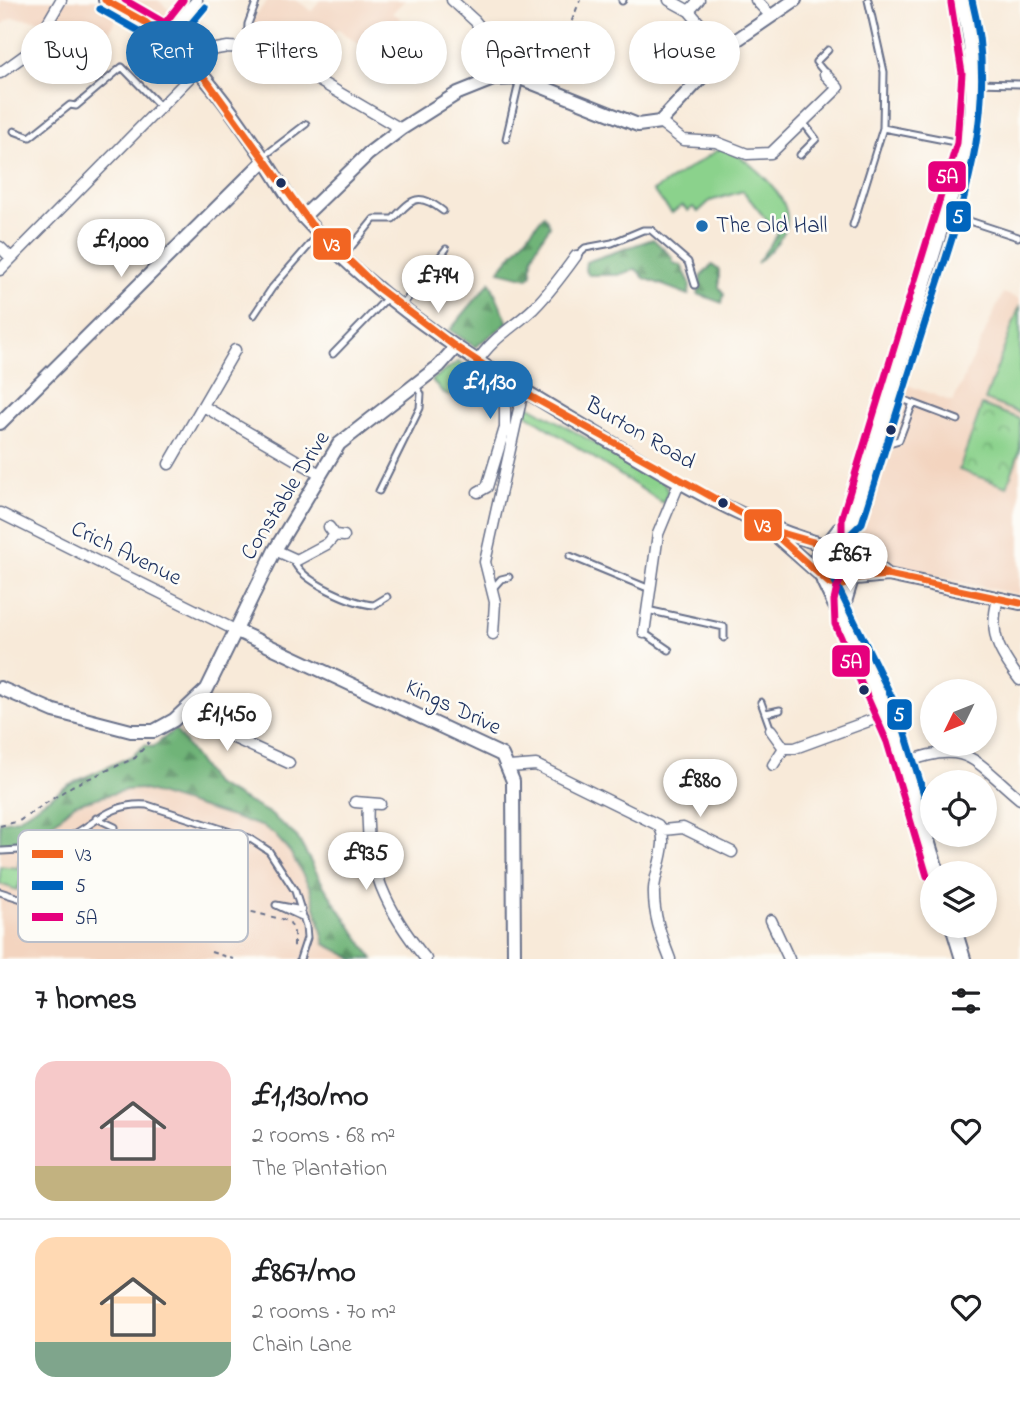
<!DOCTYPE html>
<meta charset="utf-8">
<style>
body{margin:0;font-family:"Indie Flower",sans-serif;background:#f2f2f2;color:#202124;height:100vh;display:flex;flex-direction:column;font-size:26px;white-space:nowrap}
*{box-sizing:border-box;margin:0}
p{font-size:23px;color:#757577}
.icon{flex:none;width:38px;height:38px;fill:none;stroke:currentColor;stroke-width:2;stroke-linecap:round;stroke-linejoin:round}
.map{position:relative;height:959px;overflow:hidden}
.panel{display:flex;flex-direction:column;background:#fff;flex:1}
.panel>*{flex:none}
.banner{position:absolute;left:21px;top:21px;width:978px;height:63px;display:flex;gap:14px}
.needle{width:46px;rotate:227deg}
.tools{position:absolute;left:920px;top:679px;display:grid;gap:14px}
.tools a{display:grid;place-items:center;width:77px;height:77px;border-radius:50%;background:#fff;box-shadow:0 4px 10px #0003;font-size:35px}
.price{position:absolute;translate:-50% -60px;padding:0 16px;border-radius:24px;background:#fff;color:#222;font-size:23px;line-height:46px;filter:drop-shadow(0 2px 4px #0008)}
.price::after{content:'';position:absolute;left:50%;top:42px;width:21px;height:16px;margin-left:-10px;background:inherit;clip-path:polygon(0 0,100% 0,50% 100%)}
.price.on{background:#1f6fb2;color:#fff}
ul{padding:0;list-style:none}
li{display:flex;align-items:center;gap:21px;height:175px;padding:0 35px}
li+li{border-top:2px solid #e0e0e0}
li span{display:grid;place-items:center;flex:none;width:196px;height:140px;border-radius:21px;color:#555}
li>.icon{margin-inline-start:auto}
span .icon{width:84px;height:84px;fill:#fffc;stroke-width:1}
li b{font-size:30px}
h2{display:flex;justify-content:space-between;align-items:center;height:84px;padding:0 35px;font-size:30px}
.tag{padding:0 24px;border-radius:32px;background:#fff;box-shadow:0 4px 10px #0003;font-size:24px;line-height:63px}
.tag.on{background:#1f6fb2;color:#fff}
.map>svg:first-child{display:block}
.built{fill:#f3d4bf}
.grass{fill:#8bd28c;stroke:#538075;stroke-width:2}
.forest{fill:url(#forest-firs);stroke:#46726b;stroke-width:2}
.park{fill:url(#park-crowns);stroke:#538075;stroke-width:2}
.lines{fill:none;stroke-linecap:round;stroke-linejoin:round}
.service-casing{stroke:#687089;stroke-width:9}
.minor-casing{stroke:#687089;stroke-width:13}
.tertiary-casing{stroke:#687089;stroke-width:16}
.secondary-casing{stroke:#687089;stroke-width:18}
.path{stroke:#687089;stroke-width:2;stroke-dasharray:5 5;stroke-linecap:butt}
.service{stroke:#fff;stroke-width:5}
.minor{stroke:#fff;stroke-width:10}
.tertiary{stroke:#fff;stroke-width:12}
.secondary{stroke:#fff;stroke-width:14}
.bus-1-casing{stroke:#fdfcf7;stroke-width:12}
.bus-2-casing{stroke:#fdfcf7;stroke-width:12}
.bus-3-casing{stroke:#fdfcf7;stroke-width:12}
.bus-1{stroke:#f26522;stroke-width:7}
.bus-2{stroke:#0065bd;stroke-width:7}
.bus-3{stroke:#e5007d;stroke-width:7}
.bus-dot{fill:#1b2f5e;stroke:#fdfcf7;stroke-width:2.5}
.poi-dot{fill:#1f6fb2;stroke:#fdfcf7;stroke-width:2.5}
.labels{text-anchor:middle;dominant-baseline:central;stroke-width:5;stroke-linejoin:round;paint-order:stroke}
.poi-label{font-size:23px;fill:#1b2f5e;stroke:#fdfcf7;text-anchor:start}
.street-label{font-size:23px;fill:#1b2f5e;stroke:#fdfcf7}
.key{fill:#fdfcf7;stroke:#b9bec9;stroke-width:2}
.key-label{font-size:19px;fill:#1b2f5e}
.line-badge{stroke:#fdfcf7;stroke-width:2.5}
.badge-label{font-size:19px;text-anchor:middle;font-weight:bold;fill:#fff}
</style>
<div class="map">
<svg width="1020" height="959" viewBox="0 0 1020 959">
<defs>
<pattern id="forest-firs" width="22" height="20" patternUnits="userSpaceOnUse" patternTransform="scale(1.75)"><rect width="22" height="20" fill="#70b478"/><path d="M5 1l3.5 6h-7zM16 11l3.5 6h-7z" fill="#5b9366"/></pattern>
<pattern id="park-crowns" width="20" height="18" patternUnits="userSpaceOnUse" patternTransform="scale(1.75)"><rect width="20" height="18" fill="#8bd28c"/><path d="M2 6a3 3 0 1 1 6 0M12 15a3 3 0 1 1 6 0" fill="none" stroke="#71ab76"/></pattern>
</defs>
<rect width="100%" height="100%" fill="#fdfcf7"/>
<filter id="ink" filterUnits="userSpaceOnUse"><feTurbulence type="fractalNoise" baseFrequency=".0143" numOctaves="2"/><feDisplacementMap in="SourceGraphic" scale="14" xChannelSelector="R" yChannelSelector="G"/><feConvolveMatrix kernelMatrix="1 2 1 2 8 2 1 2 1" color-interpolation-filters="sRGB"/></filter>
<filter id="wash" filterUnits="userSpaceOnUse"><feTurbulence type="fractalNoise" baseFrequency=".00686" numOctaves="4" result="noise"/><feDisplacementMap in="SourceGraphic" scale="28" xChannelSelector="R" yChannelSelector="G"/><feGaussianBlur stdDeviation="1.57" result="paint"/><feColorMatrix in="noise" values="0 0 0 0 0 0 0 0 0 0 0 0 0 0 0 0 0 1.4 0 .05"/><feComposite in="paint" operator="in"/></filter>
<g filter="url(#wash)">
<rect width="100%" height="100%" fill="#f8ead9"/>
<path class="built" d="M0,0H158L169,10L177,3L208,26L207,43L194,53L132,7L117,16L97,56L38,20L12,18L0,26Z
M268,0H296L312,11L320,0H405L392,13L401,18L397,28L424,38L415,67L366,49L337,29L319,57L314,55L310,61L300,59L275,43L250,38L251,21Z
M1003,293L1020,299V595L901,569L884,562L868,549L862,531L907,385L953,402Z
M175,729L214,784L269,813L297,837L325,888L373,959H0V828L138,761Z"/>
<path class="grass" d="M721,148C740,155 750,163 765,178C799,213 792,233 757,263L778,234L743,191L710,201L698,212L693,207L688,211L682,205L672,213L653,191Z
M1020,305V413L985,400Z
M458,362L479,373L465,403L442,392L432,380Z
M525,403L664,483L668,492L663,503L525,413Z
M824 562a15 15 0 1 1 30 0a15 15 0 1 1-30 0Z
M19,860L66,877L96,883L114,894L117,908L113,915L103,912L101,903L91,892L68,894L63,883L25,870L17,890L0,884V866L18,868Z"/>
<path class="forest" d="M544,215L550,226C539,243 529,253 532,274L528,278L499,271Z
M653,239L672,257L673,263L681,265L690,283L689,295L644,278L636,269L618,275H589L585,270L586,262Z
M712,265L719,270V287L724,294L722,303L698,294L701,276Z
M490,282L508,323L475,347L450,330Z
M175,729L214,784L269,813L297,837L325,888L373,959H354L325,944L310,888L290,852L275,835L264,827L141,789L126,790L75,804L53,823L30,837L0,845V822L17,819L70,784L132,756L145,745L153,747Z"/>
<path class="park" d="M982,405L1020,419V450L1007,487L959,470Z"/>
</g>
<g filter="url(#ink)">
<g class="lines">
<g class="service-casing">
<path id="service" d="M622,1L623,0
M45,28L78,48
M247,46L248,24L257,0
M825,73L816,62L828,50
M974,83L1020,84
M883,128L965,144
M14,131L30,137L70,105L76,106L122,67L161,107
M506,139L520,78
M800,155L816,139L803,122
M263,157L306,124
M948,214L1018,237
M853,225L883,128L884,72L868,0
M576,256L585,248L612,243L643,230H651L688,262L695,285
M343,257L374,219H393C413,198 418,192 443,211
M401,307L446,249
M254,315L272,288L319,234
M333,354L387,298
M913,403L958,420
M879,440L889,443L899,440L913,403L892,396
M379,491L420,408L421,394L416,386
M570,556L650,589
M294,561C301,581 353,604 374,605L387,597
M493,588L501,579L509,577
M647,610L724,627V638
M644,633L669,650
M761,702L771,730
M766,713L780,710
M96,818L115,827
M0,851C21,850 45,850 64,840C94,825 110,802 147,805L249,838L269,851L295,891L306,926L307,938L300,959
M0,892L66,913H84
M276,905L304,918
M276,905L302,910"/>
</g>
<g class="minor-casing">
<path id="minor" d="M452,0L475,21L520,78
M669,0L689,11L724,52
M756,0L769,14
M689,11L699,0
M167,37L197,0
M191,61L205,51L228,47L265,49L401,129
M0,73L32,50L61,0
M483,82L499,52
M660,122L683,140L716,142L747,154L771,153L838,88L825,74
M0,247L11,258
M0,270L198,69
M477,362C492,338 514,327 534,308C550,292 563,274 576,256
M203,406L320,474
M169,464L235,350
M478,492L487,487L505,428V402L510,383
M0,513L235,630
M329,527L335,535L344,536
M275,550L297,560L327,544L335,535
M998,599C988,634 999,652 1020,680
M644,633L658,534L680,481
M493,634L495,602L485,562L523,391
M197,701L223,733L289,763
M771,730L784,748H795L888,714
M904,763C968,738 974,761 1020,799
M773,765L784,748
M509,767L536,765L658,825C671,840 655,870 654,889C653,914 661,936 670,959
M355,802L380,804
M368,804C364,864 388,913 426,959
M663,830L683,828L732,852
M771,920L789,959"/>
</g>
<g class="tertiary-casing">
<path id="tertiary" d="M105,0C179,33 222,97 266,162C279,181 290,202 305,219C388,312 496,374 602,437C673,479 745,523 824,545
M303,217L368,154L401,129L458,93L493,79L520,78L638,125L660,122L735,41L795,0
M0,423L265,160
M773,533L817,572
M816 563a22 22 0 1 1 44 0a22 22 0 1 1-44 0Z
M829,542L839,529L852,520
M852,545V520L967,145C976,95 975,49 961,0
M858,552L888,575
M855,578L888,575L1020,603
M235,630L502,755L513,781L514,959
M0,688L54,711L131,731H154L174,720L207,689L275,550L339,444L439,366L455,348"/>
</g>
<g class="secondary-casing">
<path id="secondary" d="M824,581L888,714L937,873
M845,617L844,602L850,582
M953,926L963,959"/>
</g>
<path class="path" d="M550,77L580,0
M0,826L19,821L72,786L135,758L149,742
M42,859L33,860L34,864L101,884L115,892L120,907L113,918L90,914
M228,887L244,891
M246,892L240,909L289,921L294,931V951
M77,936L81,922
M211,952L233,959"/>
<use href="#service" class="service"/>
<use href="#minor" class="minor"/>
<use href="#tertiary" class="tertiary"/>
<use href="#secondary" class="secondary"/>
<g class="bus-1-casing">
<path id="bus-1" d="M105,0L145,22L179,50L208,82L311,224L378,288L453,345L532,397L768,528L830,584L843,585L855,578L888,575L1020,603
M775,531L824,545L836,540L845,541L888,575L902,578"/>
</g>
<g class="bus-2-casing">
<path id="bus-2" d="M100,9L167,47L174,44L205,7
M933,824L898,710L826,563L830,554L862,523C884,452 907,381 929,310C962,207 1000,109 972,0"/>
</g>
<g class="bus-3-casing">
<path id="bus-3" d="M125,0L165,23L183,0
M927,876L887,742L835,624L834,601L837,587L850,563L842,547V517L957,143L962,73L951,3"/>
</g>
<use href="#bus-1" class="bus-1"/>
<use href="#bus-2" class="bus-2"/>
<use href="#bus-3" class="bus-3"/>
</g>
</g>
<g class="bus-dot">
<circle cx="281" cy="183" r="6"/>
<circle cx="891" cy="430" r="6"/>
<circle cx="723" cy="503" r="6"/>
<circle cx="864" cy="690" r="6"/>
</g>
<circle class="poi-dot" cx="702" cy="226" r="7"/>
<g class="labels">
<g class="poi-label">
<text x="716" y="226">The Old Hall</text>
</g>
<g class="street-label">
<text transform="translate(640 434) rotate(30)">Burton Road</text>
<text transform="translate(286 496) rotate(-58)">Constable Drive</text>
<text transform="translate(126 554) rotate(26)">Crich Avenue</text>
<text transform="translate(453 708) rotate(25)">Kings Drive</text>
</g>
</g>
<rect x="18" y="830" width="230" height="112" rx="10" class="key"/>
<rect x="32" y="850" width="31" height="8" fill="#f26522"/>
<rect x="32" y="881" width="31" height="9" fill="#0065bd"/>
<rect x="32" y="913" width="31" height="8" fill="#e5007d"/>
<g class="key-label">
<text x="75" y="861">V3</text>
<text x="75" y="892">5</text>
<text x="75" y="924">5A</text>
</g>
<g class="line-badge">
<rect x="927" y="160" width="40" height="33" rx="7" fill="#e5007d"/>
<rect x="945" y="200" width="27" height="33" rx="7" fill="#0065bd"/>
<rect x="312" y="227" width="40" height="34" rx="7" fill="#f26522"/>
<rect x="743" y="508" width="40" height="34" rx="7" fill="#f26522"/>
<rect x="831" y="644" width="40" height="34" rx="7" fill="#e5007d"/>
<rect x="886" y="698" width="27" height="33" rx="7" fill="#0065bd"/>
</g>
<g class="badge-label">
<text x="947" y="183">5A</text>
<text x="958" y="223">5</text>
<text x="332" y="251">V3</text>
<text x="763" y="532">V3</text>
<text x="851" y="668">5A</text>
<text x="899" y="721">5</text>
</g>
</svg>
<div class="tools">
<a><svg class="needle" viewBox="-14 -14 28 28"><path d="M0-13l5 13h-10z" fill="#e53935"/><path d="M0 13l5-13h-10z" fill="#757577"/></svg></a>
<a><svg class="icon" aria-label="locate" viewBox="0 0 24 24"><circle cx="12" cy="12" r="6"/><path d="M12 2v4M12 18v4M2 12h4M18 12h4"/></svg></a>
<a><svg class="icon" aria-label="layers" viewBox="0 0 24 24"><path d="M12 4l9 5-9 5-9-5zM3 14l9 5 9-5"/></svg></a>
</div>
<b class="price" style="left:121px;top:279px">£1,000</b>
<b class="price" style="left:438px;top:315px">£794</b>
<b class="price on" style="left:490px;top:421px">£1,130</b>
<b class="price" style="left:850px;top:593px">£867</b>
<b class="price" style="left:227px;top:753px">£1,450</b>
<b class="price" style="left:700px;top:819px">£880</b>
<b class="price" style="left:366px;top:892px">£935</b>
<div class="banner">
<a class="tag">Buy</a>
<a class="tag on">Rent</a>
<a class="tag">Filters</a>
<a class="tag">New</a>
<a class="tag">Apartment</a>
<a class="tag">House</a>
</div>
</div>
<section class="panel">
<h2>7 homes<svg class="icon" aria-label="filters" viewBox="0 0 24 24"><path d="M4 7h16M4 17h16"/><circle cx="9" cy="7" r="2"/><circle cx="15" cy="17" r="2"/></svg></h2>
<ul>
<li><span style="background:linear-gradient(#f6c9c9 75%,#c2b280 0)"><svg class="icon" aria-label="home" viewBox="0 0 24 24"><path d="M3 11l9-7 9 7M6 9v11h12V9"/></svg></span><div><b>£1,130/mo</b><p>2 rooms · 68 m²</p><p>The Plantation</p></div><svg class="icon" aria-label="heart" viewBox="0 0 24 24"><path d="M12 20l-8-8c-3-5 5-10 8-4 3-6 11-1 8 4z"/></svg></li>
<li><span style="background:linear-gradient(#ffd9b3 75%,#7fa58c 0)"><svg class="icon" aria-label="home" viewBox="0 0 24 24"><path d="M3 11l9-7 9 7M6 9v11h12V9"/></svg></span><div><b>£867/mo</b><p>2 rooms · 70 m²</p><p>Chain Lane</p></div><svg class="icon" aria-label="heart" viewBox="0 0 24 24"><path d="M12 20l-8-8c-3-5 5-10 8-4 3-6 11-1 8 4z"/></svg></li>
</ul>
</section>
